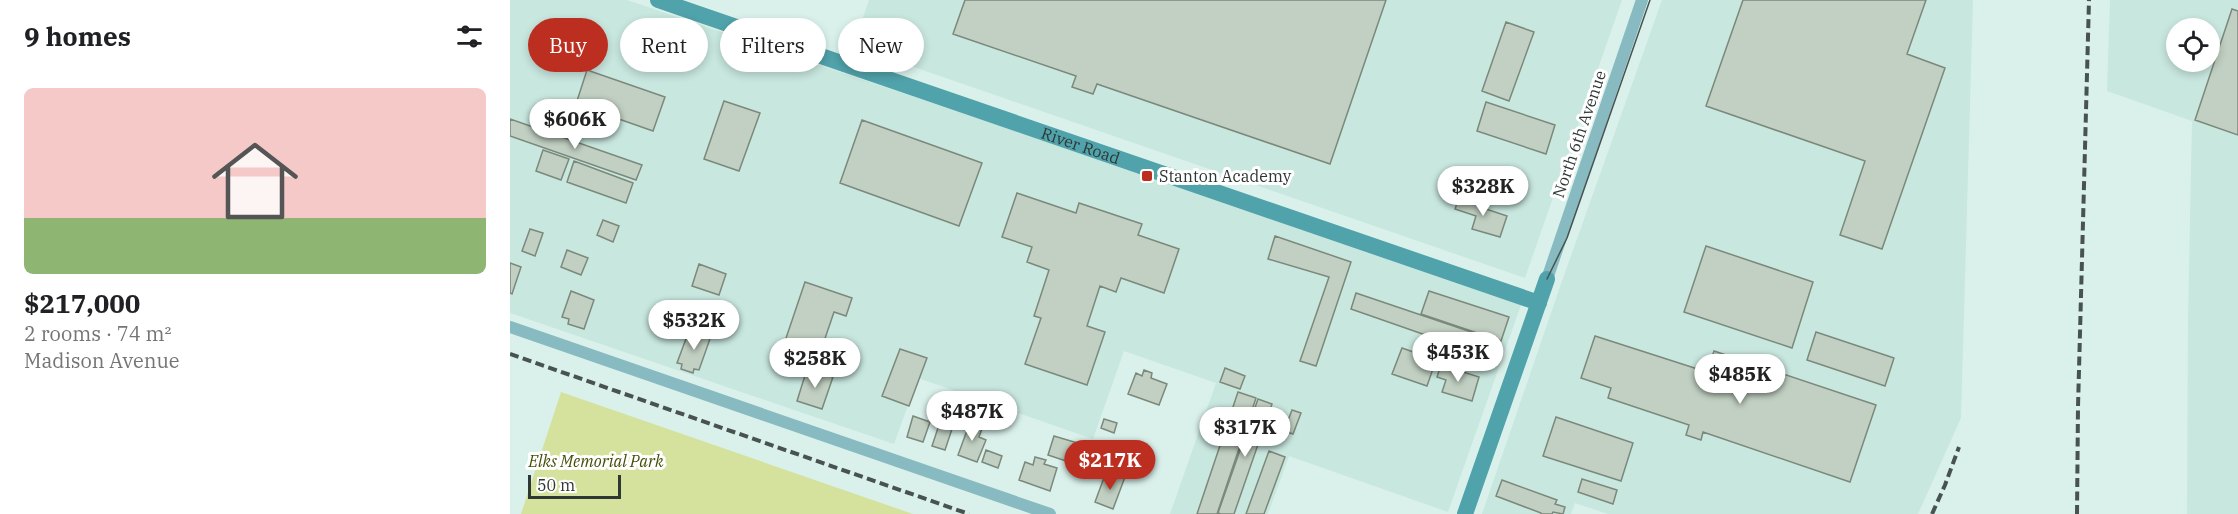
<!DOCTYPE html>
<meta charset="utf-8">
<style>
body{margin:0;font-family:"IBM Plex Serif",serif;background:#f2f2f2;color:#202124;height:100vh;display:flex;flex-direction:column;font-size:22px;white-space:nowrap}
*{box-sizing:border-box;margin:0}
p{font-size:20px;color:#757577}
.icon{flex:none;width:33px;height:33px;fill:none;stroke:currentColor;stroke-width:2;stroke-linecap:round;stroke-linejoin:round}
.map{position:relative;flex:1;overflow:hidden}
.drawer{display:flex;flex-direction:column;background:#fff;width:510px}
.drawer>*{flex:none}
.hud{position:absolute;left:18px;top:18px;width:570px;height:54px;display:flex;gap:12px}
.tools{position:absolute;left:1656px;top:18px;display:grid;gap:12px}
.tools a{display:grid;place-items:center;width:54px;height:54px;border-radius:50%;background:#fff;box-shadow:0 3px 9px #0003;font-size:30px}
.scale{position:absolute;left:18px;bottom:15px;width:93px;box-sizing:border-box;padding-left:6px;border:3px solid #2e3734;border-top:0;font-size:16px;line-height:21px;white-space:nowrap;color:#2e3734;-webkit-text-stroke:4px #fff;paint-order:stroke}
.price{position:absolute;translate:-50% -51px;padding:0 14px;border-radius:21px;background:#fff;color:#222;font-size:20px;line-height:39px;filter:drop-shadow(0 2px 3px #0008)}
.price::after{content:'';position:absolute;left:50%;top:36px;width:18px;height:14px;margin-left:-9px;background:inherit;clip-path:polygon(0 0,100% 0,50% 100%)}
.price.selected{background:#bc2f20;color:#fff}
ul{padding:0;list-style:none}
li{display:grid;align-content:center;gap:12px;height:318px;padding:0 24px}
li+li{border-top:2px solid #e0e0e0}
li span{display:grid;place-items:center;height:186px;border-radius:9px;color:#555}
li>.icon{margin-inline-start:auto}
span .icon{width:108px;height:108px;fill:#fffc;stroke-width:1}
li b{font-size:26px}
h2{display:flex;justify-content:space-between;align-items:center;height:72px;padding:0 24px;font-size:26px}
.pill{padding:0 21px;border-radius:27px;background:#fff;box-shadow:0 3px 9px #0003;font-size:21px;line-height:54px}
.pill.selected{background:#bc2f20;color:#fff}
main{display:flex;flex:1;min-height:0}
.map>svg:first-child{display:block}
.built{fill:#c8e7df;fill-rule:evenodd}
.green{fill:#d4e29d}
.building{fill:#c1d0c2;stroke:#7b897c;stroke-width:1.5}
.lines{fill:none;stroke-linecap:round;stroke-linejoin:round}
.street{stroke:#88bbc1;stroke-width:12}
.secondary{stroke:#50a2ab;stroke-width:16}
.tram{stroke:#485350;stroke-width:1.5}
.rail{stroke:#485350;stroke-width:4;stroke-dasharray:9 4.5;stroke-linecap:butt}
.poi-dot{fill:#bc2f20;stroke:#fff;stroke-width:2}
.labels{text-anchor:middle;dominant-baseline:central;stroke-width:6;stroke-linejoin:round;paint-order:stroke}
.street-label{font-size:16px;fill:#2e3734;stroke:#fff}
.poi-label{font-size:16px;fill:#2e3734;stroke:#fff;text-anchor:start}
.park-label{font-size:16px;font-style:italic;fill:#454f08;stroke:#fff}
</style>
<main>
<section class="drawer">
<h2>9 homes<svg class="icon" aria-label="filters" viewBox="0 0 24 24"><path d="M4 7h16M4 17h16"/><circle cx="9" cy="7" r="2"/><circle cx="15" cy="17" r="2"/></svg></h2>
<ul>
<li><span style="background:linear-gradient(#f6c9c9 70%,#8fb573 0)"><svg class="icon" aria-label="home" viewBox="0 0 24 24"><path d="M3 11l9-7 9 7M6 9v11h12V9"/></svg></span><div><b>$217,000</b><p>2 rooms · 74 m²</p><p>Madison Avenue</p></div></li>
</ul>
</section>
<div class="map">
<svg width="1728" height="514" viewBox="0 0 1728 514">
<rect width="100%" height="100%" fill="#daf1eb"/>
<path class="built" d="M0,0H117L1012,302L938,512L779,456L758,514H660L706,383L614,351L583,439L408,378L384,444L0,313Z
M359,0H1112L1015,278L343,46Z
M1152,0H1463L1451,418L1408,514H1098L1065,503L1061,514H972L1052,281Z
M1600,0H1728V514H1677L1678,318L1682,121L1597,91ZM1666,28H1700V62H1666Z"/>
<path class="green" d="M51,392L403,514H11Z"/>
<path class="building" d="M455,0H876L820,164L587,84L583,94L562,87L566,76L443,34Z
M1233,0H1416L1397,54L1435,68L1372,249L1330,235L1355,161L1196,106Z
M1722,9L1728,11V135L1685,120Z
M996,22L1024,32L999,101L972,91Z
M77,70L155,97L143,131L66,104Z
M214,101L250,113L229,171L194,159Z
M976,102L1045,125L1036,154L967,131Z
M0,119L132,165L126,180L0,136Z
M352,120L472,163L449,226L330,183Z
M33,150L59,159L51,180L26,171Z
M64,161L123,183L116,203L57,182Z
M507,193L566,213L569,203L632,224L628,235L669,249L654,293L611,278L606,292L590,286L577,326L595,332L577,385L515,364L531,318L524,316L539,270L517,262L522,247L492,237Z
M949,197L971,204L970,207L997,216L990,237L962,229L966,216L945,209Z
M93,220L109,226L103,242L87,235Z
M20,229L33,233L25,256L12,251Z
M765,236L841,262L806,366L790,361L819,277L758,259Z
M1196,246L1303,282L1282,348L1174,312Z
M57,250L78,258L71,275L51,267Z
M0,263L11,267L2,294L0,293Z
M189,264L216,274L209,295L182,286Z
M295,282L342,298L336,316L324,312L307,362L300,359L299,364L290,361L291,357L272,350Z
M61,291L84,300L74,329L58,324L59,319L52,317Z
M919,291L999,317L991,341L911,314Z
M846,293L976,337L969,360L945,352L947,346L841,309Z
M180,328L201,336L189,370L184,369L183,373L171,369L172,364L167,363Z
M1306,332L1384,358L1375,386L1297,360Z
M1085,336L1197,372L1204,351L1366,405L1340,482L1193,432L1191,440L1176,435L1179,425L1098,398L1101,388L1071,378Z
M892,348L926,360L917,386L882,374Z
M390,349L417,358L399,406L372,396Z
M931,365L969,377L962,401L932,392L936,380L927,377Z
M715,368L735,376L730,389L710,382Z
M297,369L323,377L312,409L287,401Z
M634,370L642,373L641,378L657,384L649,405L618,394L626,373L632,376Z
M728,392L746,398L707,514H687Z
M748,399L762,404L724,514H711L708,513Z
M782,410L791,413L783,434L774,431Z
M403,416L420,422L413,442L397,437Z
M462,417L468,419L465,426L472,429L469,437L476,440L467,462L448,455Z
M1046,417L1123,443L1111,481L1033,456Z
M594,419L607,423L604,433L591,428Z
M429,425L442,429L435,450L422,446Z
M544,436L571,444L565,464L538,455Z
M476,450L492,456L488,468L472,462Z
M759,451L775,457L754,514H736Z
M525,457L536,460L534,464L547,468L540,491L509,480L515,462L523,465Z
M606,474L615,477L603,509L585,502L595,475L604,478Z
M1072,479L1107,490L1103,504L1068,492Z
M992,480L1047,500L1045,504L1055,507L1053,514L1043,512L1042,514H1031V513L986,496Z"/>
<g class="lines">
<path class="street" d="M1037,279L1132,0
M0,327L540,514"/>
<g class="secondary">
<path id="s1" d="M148,0L1029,303"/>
<path d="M955,514L1037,279"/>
</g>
<path class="tram" d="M1037,279L1057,238L1140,0"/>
<path class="rail" d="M0,354L459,514
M1422,514L1435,485L1449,447
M1567,514L1568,407L1579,0"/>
</g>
<rect class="poi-dot" x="631" y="170" width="12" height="12" rx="3"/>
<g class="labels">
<g class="street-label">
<text transform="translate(1069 134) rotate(-71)">North 6th Avenue</text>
<text stroke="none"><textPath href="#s1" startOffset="447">River Road</textPath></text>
</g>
<g class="poi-label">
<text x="649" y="176">Stanton Academy</text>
</g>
<g class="park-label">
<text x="86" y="461">Elks Memorial Park</text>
</g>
</g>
</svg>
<div class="tools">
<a><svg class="icon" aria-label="locate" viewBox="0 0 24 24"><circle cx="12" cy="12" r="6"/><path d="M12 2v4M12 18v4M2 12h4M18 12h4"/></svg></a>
</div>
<div class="scale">50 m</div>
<b class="price" style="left:65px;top:150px">$606K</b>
<b class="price" style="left:973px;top:217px">$328K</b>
<b class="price" style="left:184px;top:351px">$532K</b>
<b class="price" style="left:948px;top:383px">$453K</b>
<b class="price" style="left:305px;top:389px">$258K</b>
<b class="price" style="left:1230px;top:405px">$485K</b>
<b class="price" style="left:462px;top:442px">$487K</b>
<b class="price" style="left:735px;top:458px">$317K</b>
<b class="price selected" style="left:600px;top:491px">$217K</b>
<div class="hud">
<a class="pill selected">Buy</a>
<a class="pill">Rent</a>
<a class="pill">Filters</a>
<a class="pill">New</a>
</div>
</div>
</main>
